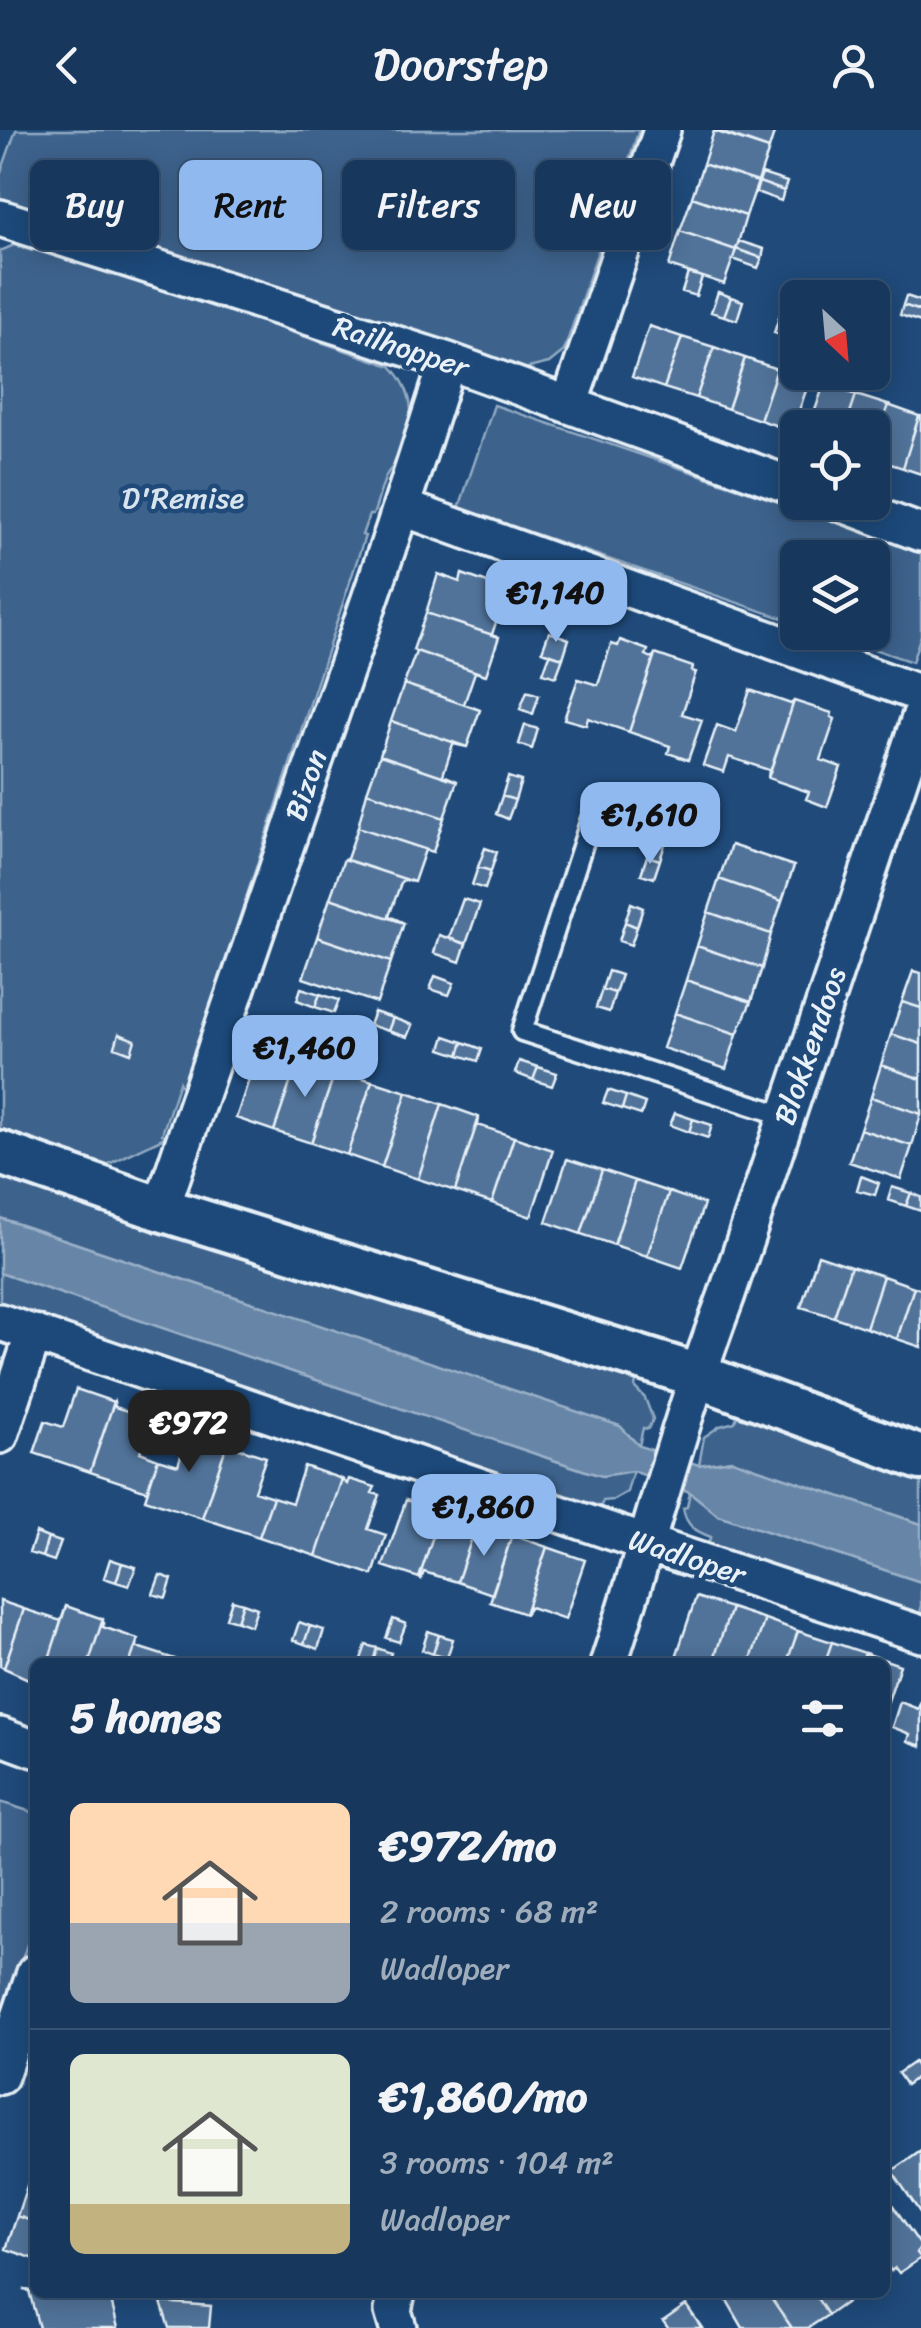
<!DOCTYPE html>
<meta charset="utf-8">
<style>
body{margin:0;font-family:Sriracha,sans-serif;background:#203f62;color:#f1f3f6;height:100vh;display:flex;flex-direction:column;font-size:38px;white-space:nowrap}
*{box-sizing:border-box;margin:0}
p{font-size:32px;color:#9eacbb}
.icon{flex:none;width:55px;height:55px;fill:none;stroke:currentColor;stroke-width:2;stroke-linecap:round;stroke-linejoin:round}
.map{position:relative;flex:1;overflow:hidden}
.details{position:absolute;left:30px;top:1528px;width:860px;height:640px;display:flex;flex-direction:column;background:#17385c;border-radius:15px;box-shadow:0 5px 25px #0003,0 0 0 2px #365272}
.details>*{flex:none}
.banner{position:absolute;left:30px;top:30px;width:862px;height:90px;display:flex;gap:20px}
.needle{width:65px;rotate:154deg}
.tools{position:absolute;left:780px;top:150px;display:grid;gap:20px}
.tools a{display:grid;place-items:center;width:110px;height:110px;border-radius:15px;background:#17385c;box-shadow:0 5px 25px #0003,0 0 0 2px #365272;font-size:50px}
.price{position:absolute;translate:-50% -85px;padding:0 22px;border-radius:20px;background:#90b9f0;color:#111;font-size:32px;line-height:65px;filter:drop-shadow(0 2px 5px #0008)}
.price::after{content:'';position:absolute;left:50%;top:60px;width:30px;height:22px;margin-left:-15px;background:inherit;clip-path:polygon(0 0,100% 0,50% 100%)}
.price.current{background:#222;color:#fff}
ul{padding:0;list-style:none}
li{display:flex;align-items:center;gap:30px;height:250px;padding:0 40px}
li+li{border-top:2px solid #365272}
li span{display:grid;place-items:center;flex:none;width:280px;height:200px;border-radius:15px;color:#555}
li>.icon{margin-inline-start:auto}
span .icon{width:120px;height:120px;fill:#fffc;stroke-width:1}
li b{font-size:42px}
h2{display:flex;justify-content:space-between;align-items:center;height:120px;padding:0 40px;font-size:42px}
.pill{padding:0 35px;border-radius:15px;background:#17385c;box-shadow:0 5px 25px #0003,0 0 0 2px #365272;font-size:35px;line-height:90px}
.pill.current{background:#90b9f0;color:#111}
header{display:flex;justify-content:space-between;align-items:center;height:130px;padding:0 40px;background:#17385c;font-size:45px;font-weight:600}
.map>svg:first-child{display:block}
.green{fill:#3c628c;stroke:#92aac2;stroke-width:2.5}
.water{fill:#6685a7;stroke:#9ab0c7;stroke-width:2.5}
.building{fill:#517399;stroke:#e8f1f8;stroke-width:2.5}
.lines{fill:none;stroke-linecap:round;stroke-linejoin:round}
.service-casing{stroke:#e8f1f8;stroke-width:25}
.minor-casing{stroke:#e8f1f8;stroke-width:42}
.tertiary-casing{stroke:#e8f1f8;stroke-width:50}
.service{stroke:#1f4a7a;stroke-width:18}
.minor{stroke:#1f4a7a;stroke-width:35}
.tertiary{stroke:#1f4a7a;stroke-width:42}
.labels{text-anchor:middle;dominant-baseline:central;stroke-width:9;stroke-linejoin:round;paint-order:stroke}
.street-label{font-size:30px;fill:#e8f1f8;stroke:#1f4a7a}
.park-label{font-size:30px;fill:#d7e3ed;stroke:#1f4a7a}
</style>
<header><svg class="icon" aria-label="back" viewBox="0 0 24 24"><path d="M15 5l-7 7 7 7"/></svg>Doorstep<svg class="icon" aria-label="person" viewBox="0 0 24 24"><circle cx="12" cy="8" r="4"/><path d="M4 21q1-7 8-7t8 7"/></svg></header>
<div class="map">
<svg width="921" height="2198" viewBox="0 0 921 2198">
<rect width="100%" height="100%" fill="#1f4a7a"/>
<filter id="ink" filterUnits="userSpaceOnUse"><feTurbulence type="fractalNoise" baseFrequency=".01" numOctaves="2"/><feDisplacementMap in="SourceGraphic" scale="20" xChannelSelector="R" yChannelSelector="G"/><feConvolveMatrix kernelMatrix="1 2 1 2 8 2 1 2 1" color-interpolation-filters="sRGB"/></filter>
<g filter="url(#ink)">
<path class="green" d="M16,0H639L564,221L549,233L516,241L0,74V45Z
M34,114L391,236C417,264 415,293 400,326C397,334 390,338 386,346C381,358 378,372 373,385H369L362,405L365,406L183,960L179,952L162,1004L167,1006L107,1035L0,1000V121L14,115L32,121Z
M494,275L921,420V505L912,532L826,503L872,502V428H798L797,493L459,378Z
M0,1039L636,1251L635,1258L645,1268L653,1289L648,1299L643,1298L639,1316L620,1296L0,1088Z
M0,1143L589,1342L603,1346L633,1340L627,1362L613,1370L603,1371L599,1379L0,1177Z
M737,1286L921,1348V1394L732,1330L699,1335L704,1307L720,1296L735,1292Z
M690,1362L718,1385L921,1452V1486L707,1414L711,1407C695,1401 686,1396 683,1378L687,1377Z
M0,1672L35,1683V1791L0,1895Z"/>
<path class="water" d="M0,1088L620,1296L639,1316L699,1335L732,1330L921,1394V1452L718,1385L690,1362L633,1341L602,1346L589,1342L0,1143Z"/>
<path class="building" d="M714,0H775L769,19Z
M714,1L769,19L758,52L703,34Z
M703,34L758,52L746,86L692,67Z
M762,44L787,52L784,61L759,52Z
M759,52L784,61L781,71L756,62Z
M692,67L746,86L736,120L680,101Z
M680,101L736,120L724,154L669,136Z
M739,111L764,119L762,128L736,119Z
M736,119L762,128L758,138L733,129Z
M688,143L702,147L696,166L682,162Z
M718,162L731,167L724,186L711,182Z
M906,166L921,171V181L903,175Z
M731,167L743,171L737,190L724,186Z
M903,175L921,181V192L900,185Z
M780,184L794,189L787,207L774,203Z
M649,196L682,207L664,258L632,247Z
M682,207L714,217L696,268L664,258Z
M873,215L886,219L879,238L872,236Z
M714,217L745,228L728,279L696,268Z
M745,228L777,239L760,290L728,279Z
M777,239L810,249L792,301L760,290Z
M824,254L856,265L845,298H809Z
M856,265L888,275L872,323V298H845Z
M888,275L919,286L903,338L872,328Z
M919,286H921V344L903,338Z
M438,444L460,452L462,444L496,456L493,463L505,467L492,504L499,507L426,483Z
M426,483L499,507L486,545L413,520Z
M549,502L569,509L563,528L542,521Z
M620,510L648,520L646,525L652,528L655,524L629,602L588,588L586,595L564,589L578,549L598,555L611,514L618,516Z
M413,520L486,545L475,542L464,574L480,580L404,554L416,522Z
M550,524L563,528L556,547L543,543Z
M655,524L693,537L692,541L696,542L682,584L702,590L688,630L668,623L670,616L629,602Z
M404,554L480,580L467,617L391,591Z
M750,560L791,574L794,571L768,648L769,640L729,627L724,642L703,635L717,595L736,602Z
M527,561L539,565L533,584L520,579Z
M794,571L832,583L831,587L835,589L821,630L841,637L827,677L806,669L809,662L768,648Z
M391,591L467,617L453,614L443,645L457,651L380,625Z
M525,595L538,599L532,619L519,614Z
M380,625L457,651L444,688L367,662Z
M508,647L521,651L515,670L502,666Z
M367,662L444,688L433,722L358,697Z
M502,666L515,670L508,689L496,684Z
M688,667L704,671L697,692L681,686Z
M358,697L433,722L425,720L414,752L344,729H347Z
M653,706L666,711L660,730L647,726Z
M731,715L794,736L782,771L719,749Z
M485,718L497,722L491,741L478,737Z
M647,726L660,730L654,748L641,744Z
M344,729L414,752L402,750L389,786L404,793L330,768Z
M478,737L491,741L485,759L472,755Z
M719,749L782,771L771,804L708,782Z
M330,768L404,793L391,832L317,807Z
M463,769L480,774L466,814L449,808Z
M631,773L643,778L637,797L625,792Z
M708,782L771,804L762,838L697,816Z
M625,792L637,797L631,815L619,811Z
M439,805L466,814L460,832L434,823Z
M317,807L391,832L377,873L303,848Z
M697,816L762,838L751,872L686,850Z
M608,841L621,845L615,863L602,859Z
M913,841L921,843V878L902,872Z
M435,846L454,853L449,865L430,859Z
M686,850L751,872L737,904L675,883Z
M301,858L320,864L315,877L297,870Z
M602,859L615,863L609,882L596,878Z
M320,864L339,870L334,883L315,877Z
M902,872L921,878V914L891,904Z
M374,882L393,888L388,901L369,895Z
M675,883L737,904L726,939L663,918Z
M393,888L412,895L407,907L388,901Z
M119,904L135,910L131,923L115,917Z
M891,904L921,914V949L881,935Z
M445,906L463,912L459,925L441,919Z
M463,912L482,919L478,931L459,925Z
M258,922L295,934L299,927L274,1001L236,988Z
M299,927L336,939L311,1013L274,1001Z
M519,931L538,937L533,950L515,943Z
M881,935L921,949V984L871,967Z
M538,937L557,943L552,956L533,950Z
M336,939L372,951L347,1025L311,1013Z
M372,951L407,962L382,1037L347,1025Z
M608,960L626,966L622,979L603,973Z
M407,962L442,974L418,1049L382,1037Z
M626,966L645,973L641,985L622,979Z
M871,967L921,984L912,1016L860,999Z
M442,974L479,987L455,1061L418,1049Z
M675,983L693,989L689,1002L670,995Z
M479,987L478,995L514,1007L492,1073L455,1061Z
M693,989L712,995L708,1008L689,1002Z
M860,999L912,1016L901,1049L849,1032Z
M514,1007L553,1020L531,1087L492,1073Z
M567,1029L602,1040L581,1104L546,1092Z
M602,1040L635,1051L614,1115L581,1104Z
M861,1046L879,1053L875,1065L857,1060Z
M635,1051L669,1062L647,1126L614,1115Z
M892,1057L911,1063L906,1076L888,1070Z
M669,1062L704,1074L682,1138L647,1126Z
M911,1063L921,1067V1081L906,1076Z
M818,1125L851,1136L834,1187L801,1177Z
M851,1136L883,1146L866,1198L834,1187Z
M883,1146L914,1157L897,1209L866,1198Z
M914,1157L921,1159V1217L897,1209Z
M76,1259L114,1272L90,1342L34,1323L45,1291L63,1297Z
M114,1272L115,1277L152,1289L140,1322L158,1329L147,1361L90,1342Z
M190,1298L228,1311L202,1388L145,1369L158,1329L178,1335Z
M228,1311L229,1315L266,1327L254,1361L273,1367L259,1407L202,1388Z
M304,1336L342,1349L316,1426L259,1407L273,1367L292,1373Z
M342,1349L347,1354L349,1349L375,1357L372,1363L380,1365L368,1399L386,1405L373,1445L316,1426Z
M406,1370L441,1382L419,1448L383,1436Z
M441,1382L477,1393L457,1452L424,1442L421,1449L419,1448Z
M477,1393L512,1405L492,1464L457,1452Z
M36,1403L48,1408L42,1427L29,1423Z
M512,1405L547,1417L525,1484L490,1472Z
M48,1408L61,1412L54,1431L42,1427Z
M547,1417L585,1430L565,1489L530,1477L525,1484Z
M110,1429L122,1433L116,1452L104,1448Z
M122,1433L136,1437L129,1456L116,1452Z
M160,1445L172,1449L166,1468L153,1464Z
M696,1467L731,1478L713,1532L675,1530Z
M232,1470L243,1473L237,1491L226,1488Z
M0,1471L24,1479L4,1538L0,1536Z
M243,1473L257,1478L251,1496L237,1491Z
M66,1476L48,1532H35V1552L4,1538L24,1479L61,1491Z
M66,1476L103,1489L89,1532H48Z
M731,1478L765,1489L750,1532H713Z
M103,1489V1497L138,1509L130,1532H89Z
M393,1489L406,1494L399,1512L386,1508Z
M765,1489L798,1501L787,1532H750Z
M299,1492L310,1496L304,1514L293,1510Z
M310,1496L324,1500L318,1519L304,1514Z
M428,1501L439,1505L433,1524L422,1520Z
M798,1501L832,1512L825,1532H787Z
M439,1505L453,1509L447,1528L433,1524Z
M138,1509L137,1517L175,1529L174,1532H130Z
M832,1512L865,1523L862,1532H825Z
M366,1515L377,1518L373,1532H360Z
M377,1518L391,1523L388,1532H373Z
M865,1523L900,1535L885,1580V1532H862Z
M921,1571V1616L908,1611L910,1604L892,1597L900,1572L918,1579Z
M914,1932L921,1944L906,1955L898,1943Z
M921,2021V2084L892,2041Z
M28,2053L35,2056V2092L17,2086Z
M885,2064L921,2116L917,2123L921,2128L899,2143L895,2138L891,2141L885,2133Z
M17,2086L35,2092V2129L6,2119Z
M23,2160L110,2167L118,2198H39L29,2161Z
M722,2162H767L792,2198H743Z
M767,2162H813L828,2185L808,2198H792Z
M813,2162H858L859,2163L828,2185Z
M161,2172L211,2176L209,2198H169Z
M686,2175L702,2198H668L663,2191Z"/>
<g class="lines">
<g class="service-casing">
<path id="service" d="M596,674L522,901L786,986"/>
</g>
<g class="minor-casing">
<path id="minor" d="M0,88L448,231L798,358
M569,275L662,0
M838,372L921,403
M401,377L921,564
M161,1079L394,399L448,231
M0,1192L648,1414L921,1504
M0,1305L34,1203
M609,1532C649,1411 680,1287 726,1167L921,585
M0,1606L35,1619
M0,1946L35,1843
M397,2162L393,2181L398,2198"/>
</g>
<g class="tertiary-casing">
<path id="tertiary" d="M0,1023L161,1079L696,1245L921,1328"/>
</g>
<use href="#service" class="service"/>
<use href="#minor" class="minor"/>
<use href="#tertiary" class="tertiary"/>
</g>
</g>
<g class="labels">
<g class="street-label">
<text transform="translate(401 217) rotate(18)">Railhopper</text>
<text transform="translate(306 655) rotate(-71)">Bizon</text>
<text transform="translate(810 916) rotate(-71)">Blokkendoos</text>
<text transform="translate(687 1427) rotate(18)">Wadloper</text>
</g>
<g class="park-label">
<text x="183" y="368">D'Remise</text>
</g>
</g>
</svg>
<div class="tools">
<a><svg class="needle" viewBox="-14 -14 28 28"><path d="M0-13l5 13h-10z" fill="#e53935"/><path d="M0 13l5-13h-10z" fill="#9eacbb"/></svg></a>
<a><svg class="icon" aria-label="locate" viewBox="0 0 24 24"><circle cx="12" cy="12" r="6"/><path d="M12 2v4M12 18v4M2 12h4M18 12h4"/></svg></a>
<a><svg class="icon" aria-label="layers" viewBox="0 0 24 24"><path d="M12 4l9 5-9 5-9-5zM3 14l9 5 9-5"/></svg></a>
</div>
<b class="price" style="left:556px;top:515px">€1,140</b>
<b class="price" style="left:650px;top:737px">€1,610</b>
<b class="price" style="left:305px;top:970px">€1,460</b>
<b class="price current" style="left:189px;top:1345px">€972</b>
<b class="price" style="left:484px;top:1429px">€1,860</b>
<div class="banner">
<a class="pill">Buy</a>
<a class="pill current">Rent</a>
<a class="pill">Filters</a>
<a class="pill">New</a>
</div>
<section class="details">
<h2>5 homes<svg class="icon" aria-label="filters" viewBox="0 0 24 24"><path d="M4 7h16M4 17h16"/><circle cx="9" cy="7" r="2"/><circle cx="15" cy="17" r="2"/></svg></h2>
<ul>
<li><span style="background:linear-gradient(#ffd9b3 60%,#9aa5b1 0)"><svg class="icon" aria-label="home" viewBox="0 0 24 24"><path d="M3 11l9-7 9 7M6 9v11h12V9"/></svg></span><div><b>€972/mo</b><p>2 rooms · 68 m²</p><p>Wadloper</p></div></li>
<li><span style="background:linear-gradient(#dfe7d0 75%,#c2b280 0)"><svg class="icon" aria-label="home" viewBox="0 0 24 24"><path d="M3 11l9-7 9 7M6 9v11h12V9"/></svg></span><div><b>€1,860/mo</b><p>3 rooms · 104 m²</p><p>Wadloper</p></div></li>
</ul>
</section>
</div>
